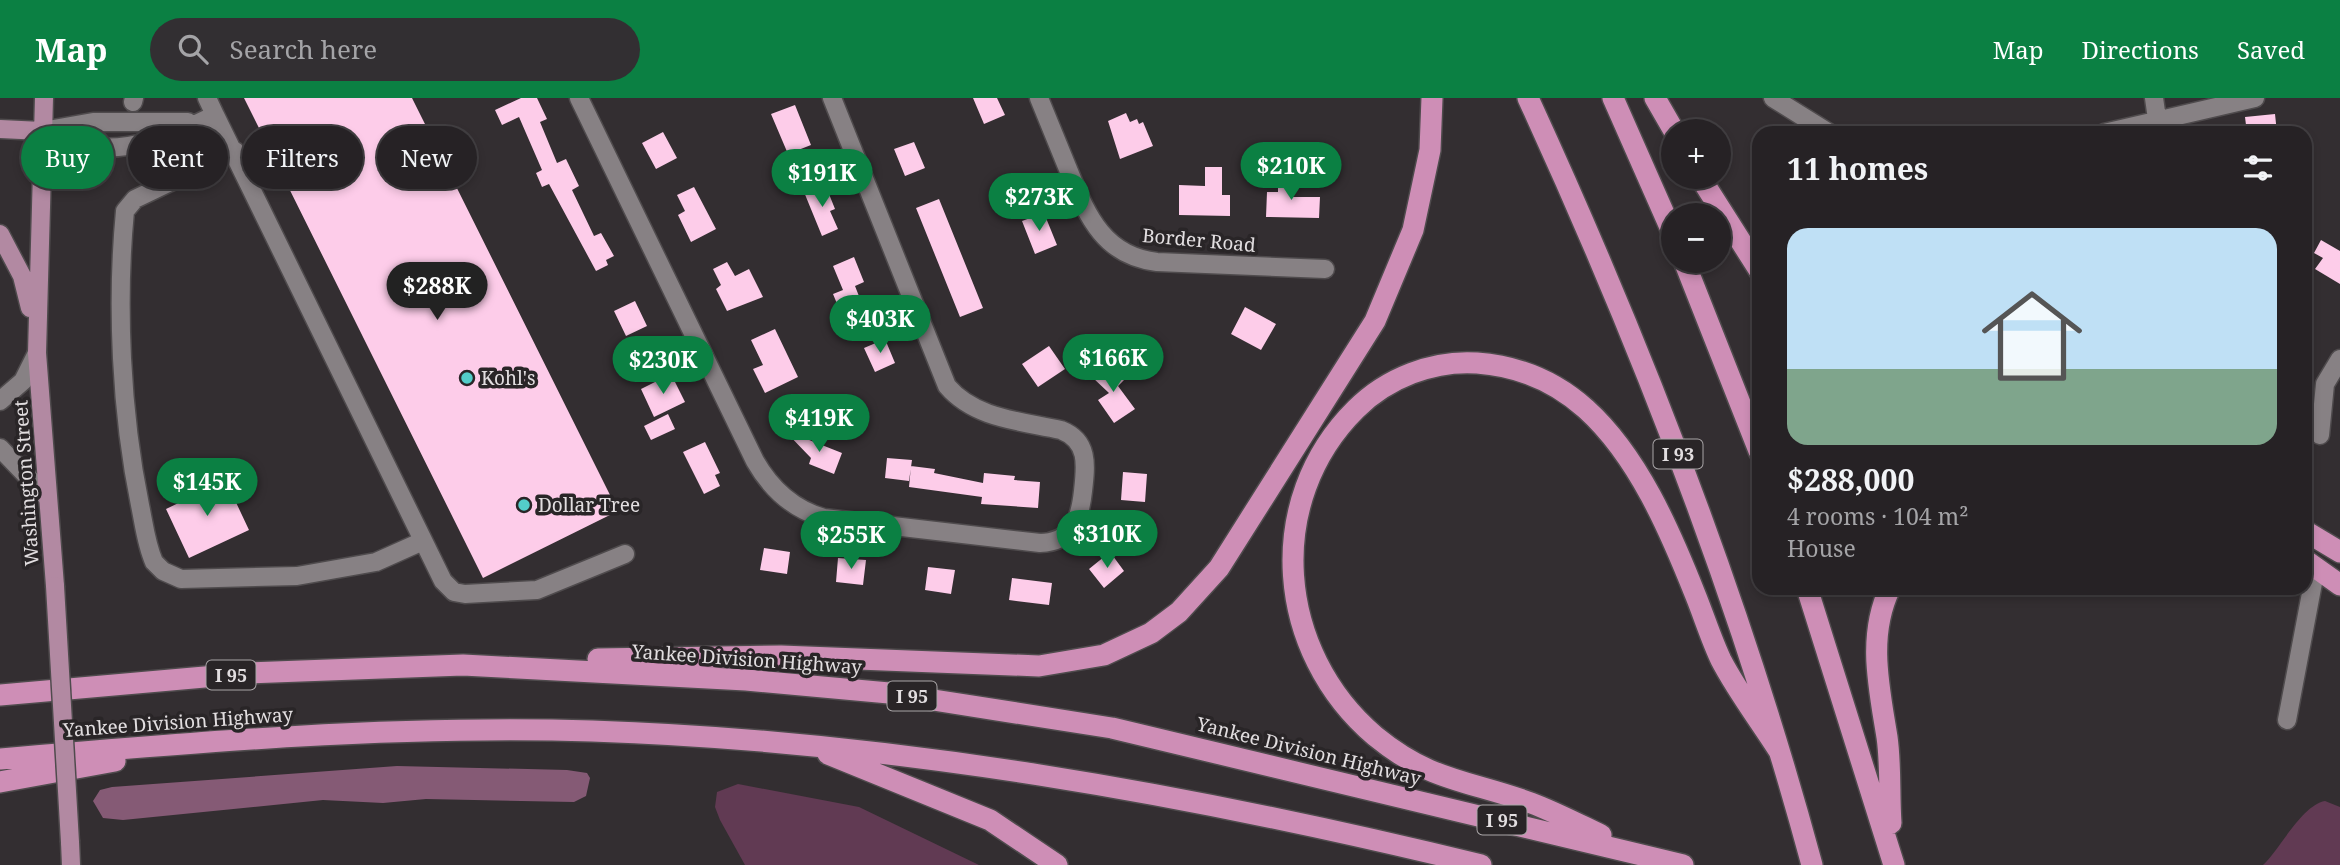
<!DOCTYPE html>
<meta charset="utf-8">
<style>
body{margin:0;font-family:"Noto Serif",serif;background:#322f32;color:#f1f3f6;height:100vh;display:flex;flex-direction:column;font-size:26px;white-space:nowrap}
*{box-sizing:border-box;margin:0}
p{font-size:23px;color:#a4a4a7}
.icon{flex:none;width:38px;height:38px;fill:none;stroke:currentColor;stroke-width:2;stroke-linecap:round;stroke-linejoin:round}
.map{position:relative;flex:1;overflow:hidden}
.panel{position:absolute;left:1752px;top:28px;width:560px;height:469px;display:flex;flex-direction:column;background:#262225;border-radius:21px;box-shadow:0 4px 10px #0003,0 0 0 2px #423f42}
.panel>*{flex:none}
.top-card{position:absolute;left:21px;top:28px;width:665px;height:63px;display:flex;gap:14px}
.controls{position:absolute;left:1661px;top:21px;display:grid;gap:14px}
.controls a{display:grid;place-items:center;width:70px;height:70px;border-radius:50%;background:#262225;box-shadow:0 4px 10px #0003,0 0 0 2px #423f42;font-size:35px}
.price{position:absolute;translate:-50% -60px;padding:0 16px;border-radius:24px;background:#0b8043;color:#fff;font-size:23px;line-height:46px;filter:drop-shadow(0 2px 4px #0008)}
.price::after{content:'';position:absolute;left:50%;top:42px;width:21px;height:16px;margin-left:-10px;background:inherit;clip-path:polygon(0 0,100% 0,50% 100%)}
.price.current{background:#222;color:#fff}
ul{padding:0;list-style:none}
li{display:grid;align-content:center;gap:14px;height:371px;padding:0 35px}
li+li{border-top:2px solid #423f42}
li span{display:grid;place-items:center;height:217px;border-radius:21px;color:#555}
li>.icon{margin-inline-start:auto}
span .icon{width:126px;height:126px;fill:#fffc;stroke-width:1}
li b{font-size:30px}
h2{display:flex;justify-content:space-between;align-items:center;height:84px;padding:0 35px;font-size:30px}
.chip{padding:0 24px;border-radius:32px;background:#262225;box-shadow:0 4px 10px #0003,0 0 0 2px #423f42;font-size:24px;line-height:63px}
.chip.current{background:#0b8043;color:#fff}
header{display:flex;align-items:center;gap:42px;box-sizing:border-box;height:98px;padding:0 35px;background:#0b8043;color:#fff}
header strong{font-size:33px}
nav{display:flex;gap:38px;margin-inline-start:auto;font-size:24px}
.search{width:490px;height:63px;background:#322f32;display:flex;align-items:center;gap:18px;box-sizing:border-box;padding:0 24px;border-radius:38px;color:#a4a4a7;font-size:26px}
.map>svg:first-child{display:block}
.green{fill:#613a53}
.forest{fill:#855a75}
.building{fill:#fdcce9}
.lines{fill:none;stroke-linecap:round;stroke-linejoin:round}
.minor-casing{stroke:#4f4b4d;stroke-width:21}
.major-casing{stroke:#4f4b4d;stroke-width:21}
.highway-casing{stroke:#4f4b4d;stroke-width:24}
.minor{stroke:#878184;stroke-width:18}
.major{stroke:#b289a2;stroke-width:18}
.highway{stroke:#ce8eb6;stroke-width:21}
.major-bridge-casing{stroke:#4f4b4d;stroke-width:21;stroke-linecap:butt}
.major-bridge{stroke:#b289a2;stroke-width:18}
.poi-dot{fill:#53cdc9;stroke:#292527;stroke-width:2.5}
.labels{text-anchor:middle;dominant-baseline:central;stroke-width:7;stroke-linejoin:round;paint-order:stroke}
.shield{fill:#292527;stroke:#aaa6a8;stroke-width:2}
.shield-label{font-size:18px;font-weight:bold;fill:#e2dee0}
.street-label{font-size:19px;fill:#e2dee0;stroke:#292527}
.poi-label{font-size:19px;fill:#e2dee0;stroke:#292527;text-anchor:start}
</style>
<header>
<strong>Map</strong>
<div class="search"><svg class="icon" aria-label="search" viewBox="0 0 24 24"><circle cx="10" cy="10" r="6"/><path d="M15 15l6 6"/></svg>Search here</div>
<nav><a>Map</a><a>Directions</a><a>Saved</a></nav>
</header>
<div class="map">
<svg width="2340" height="767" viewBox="0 0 2340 767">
<rect width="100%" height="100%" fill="#332e31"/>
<path class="green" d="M738,686L859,709L979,767H745L720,722L715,709L717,694Z
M2325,703L2340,709V767H2263C2280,751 2302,707 2325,703Z"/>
<path class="forest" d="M397,668L567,672L587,675L590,680L586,698L574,704L426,701L383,705L323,702L123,722L103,720L93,703L100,692L112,689Z"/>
<path class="building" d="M244,0H412L618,413L483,480Z
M521,0H537L547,21L540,24L557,65L566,61L579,88L572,92L594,138L601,135L614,158L606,162L608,167L596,173L549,86L542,89L536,75L542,72L519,19L502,27L495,12Z
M973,0H997L1005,17L984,26Z
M795,7L811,47L788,56L771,16Z
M1126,15L1130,24L1137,21L1139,26L1143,24L1153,48L1120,61L1108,23Z
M2275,16L2277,35H2247L2245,19Z
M663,34L677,60L656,71L642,45Z
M914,44L925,70L905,78L894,51Z
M1205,69H1222V97H1230V118L1179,117V87L1205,88Z
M1278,77H1294L1293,99H1320L1319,120L1266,119L1267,94H1278Z
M825,86L835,111L830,113L838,131L822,138L804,94Z
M694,89L716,131L691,144L678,117L685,113L677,97Z
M939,101L983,210L960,219L916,110Z
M1044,115L1057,147L1035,156L1022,123Z
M2321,142L2340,153V186L2315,171L2323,160L2314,155Z
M854,159L864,184L855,188L866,216L845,225L833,196L843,192L833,168Z
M727,164L735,178L749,171L763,199L727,213L716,191L721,187L713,171Z
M635,203L647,228L626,238L614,213Z
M1245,209L1276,226L1261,252L1231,236Z
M775,231L798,279L765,295L753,271L763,267L751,242Z
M885,241L895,265L875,274L864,250Z
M1049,248L1065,271L1038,289L1022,266Z
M1105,265L1124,282L1118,288L1135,311L1114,325L1098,302L1109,295L1092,279Z
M671,276L685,304L654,319L641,291Z
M668,316L675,331L651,342L644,328Z
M784,332L842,355L834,376L809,366L811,360Z
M705,344L720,375L715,377L720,388L704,396L683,354Z
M887,360L912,362L909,383L885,380Z
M911,368L935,371L934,375L983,385L984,375L1015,378L1014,382L1040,384L1038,410L981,406L982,399L909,389Z
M1123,374L1147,376L1145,404L1121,402Z
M225,381L249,432L189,460L166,411L191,399L188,392L204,384L207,390Z
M764,450L790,454L787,476L760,472Z
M1110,454L1124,473L1104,490L1089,471Z
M838,460L866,462L863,487L836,484Z
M928,469L955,472L951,496L925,492Z
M1012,480L1052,485L1049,507L1009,502Z"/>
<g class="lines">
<g class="minor-casing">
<path id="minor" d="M207,0L215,17
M579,0L755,363C771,391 792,411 824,420L1040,445C1073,444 1080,421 1083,393C1086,367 1089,343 1061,332C1021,323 975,321 947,288L832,0
M1039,0C1049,25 1060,51 1070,76C1088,120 1105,158 1157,164L1325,171
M1773,0L1829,35
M2154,0L2157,21
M133,4L134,0
M42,33C56,38 70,44 84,47C127,57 177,36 215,17L443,483L454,494L465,496L537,492L625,456
M42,33L93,24H188
M2104,35L2255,0
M235,53L135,101L125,113C116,206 121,315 140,407C144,426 146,446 154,464L163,473L181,481L297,478L376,464L423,443
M0,303L23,283L37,255
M2320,337L2325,286L2340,261
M0,350L47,399
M2287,622L2316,469"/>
</g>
<g class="major-casing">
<path id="major" d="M44,0L37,255L55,488
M0,31L42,33
M0,136L22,178L30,210
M70,744L71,767"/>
</g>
<g class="highway-casing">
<path id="highway" d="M1528,0C1642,248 1741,504 1812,767
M1613,0L1673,136
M1655,0L1674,33
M1700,79L1759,172
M1684,163L1759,353
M2305,433L2340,454
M2305,462L2340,487
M1807,490L1894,767
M1890,490C1867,538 1879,589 1887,639C1891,667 1889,697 1891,725
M598,561L781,558L1039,568L1104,557L1151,535L1179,514L1219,470L1375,223L1413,132L1430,52L1432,0
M0,597L250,575L463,567L746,582L889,595L1112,630L1683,767
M828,656L990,722L1057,767
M0,661C197,644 394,627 592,633C893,643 1190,696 1481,767
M0,684L115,663
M1601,737C1578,726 1555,714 1531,705C1468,682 1431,684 1375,638C1276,554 1263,403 1356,311C1387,280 1433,262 1477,265C1518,268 1556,284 1586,311C1638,358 1670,433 1695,496C1704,518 1711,541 1721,562C1737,593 1760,623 1779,653"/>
</g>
<use href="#minor" class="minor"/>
<use href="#major" class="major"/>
<use href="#highway" class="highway"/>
<g class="major-bridge-casing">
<path id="major-bridge" d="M55,488L70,744"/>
</g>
<use href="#major-bridge" class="major-bridge"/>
</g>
<g class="poi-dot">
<circle cx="467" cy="280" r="7"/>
<circle cx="524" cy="407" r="7"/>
</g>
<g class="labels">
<g class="shield">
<rect x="1653.5" y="341.5" width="49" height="29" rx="5"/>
<rect x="206.5" y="562.5" width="49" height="29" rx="5"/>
<rect x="887.5" y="583.5" width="49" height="29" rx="5"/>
<rect x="1477.5" y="707.5" width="49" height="29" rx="5"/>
</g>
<g class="shield-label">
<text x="1678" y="356">I 93</text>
<text x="231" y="577">I 95</text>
<text x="912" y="598">I 95</text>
<text x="1502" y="722">I 95</text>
</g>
<g class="street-label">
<text transform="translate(1199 142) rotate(5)">Border Road</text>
<text transform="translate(26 385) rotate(-94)">Washington Street</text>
<text transform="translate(747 561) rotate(4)">Yankee Division Highway</text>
<text transform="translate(178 624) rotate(-4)">Yankee Division Highway</text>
<text transform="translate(1309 653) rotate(14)">Yankee Division Highway</text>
</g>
<g class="poi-label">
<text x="481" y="280">Kohl's</text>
<text x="538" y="407">Dollar Tree</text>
</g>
</g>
</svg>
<div class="controls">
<a>+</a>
<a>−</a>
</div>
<b class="price" style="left:1291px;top:104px">$210K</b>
<b class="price" style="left:822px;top:111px">$191K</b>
<b class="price" style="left:1039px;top:135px">$273K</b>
<b class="price current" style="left:437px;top:224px">$288K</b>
<b class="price" style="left:880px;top:257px">$403K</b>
<b class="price" style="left:1113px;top:296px">$166K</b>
<b class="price" style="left:663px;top:298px">$230K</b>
<b class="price" style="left:819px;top:356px">$419K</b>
<b class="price" style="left:207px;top:420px">$145K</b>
<b class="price" style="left:1107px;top:472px">$310K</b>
<b class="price" style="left:851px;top:473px">$255K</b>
<div class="top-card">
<a class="chip current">Buy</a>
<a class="chip">Rent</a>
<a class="chip">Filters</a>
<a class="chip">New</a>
</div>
<section class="panel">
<h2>11 homes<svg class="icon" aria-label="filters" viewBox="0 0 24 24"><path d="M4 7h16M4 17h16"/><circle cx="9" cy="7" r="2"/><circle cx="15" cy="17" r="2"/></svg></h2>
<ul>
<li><span style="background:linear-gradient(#bfe0f5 65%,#7fa58c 0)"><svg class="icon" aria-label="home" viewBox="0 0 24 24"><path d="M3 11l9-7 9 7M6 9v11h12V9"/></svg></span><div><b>$288,000</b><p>4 rooms · 104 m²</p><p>House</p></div></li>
</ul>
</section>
</div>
